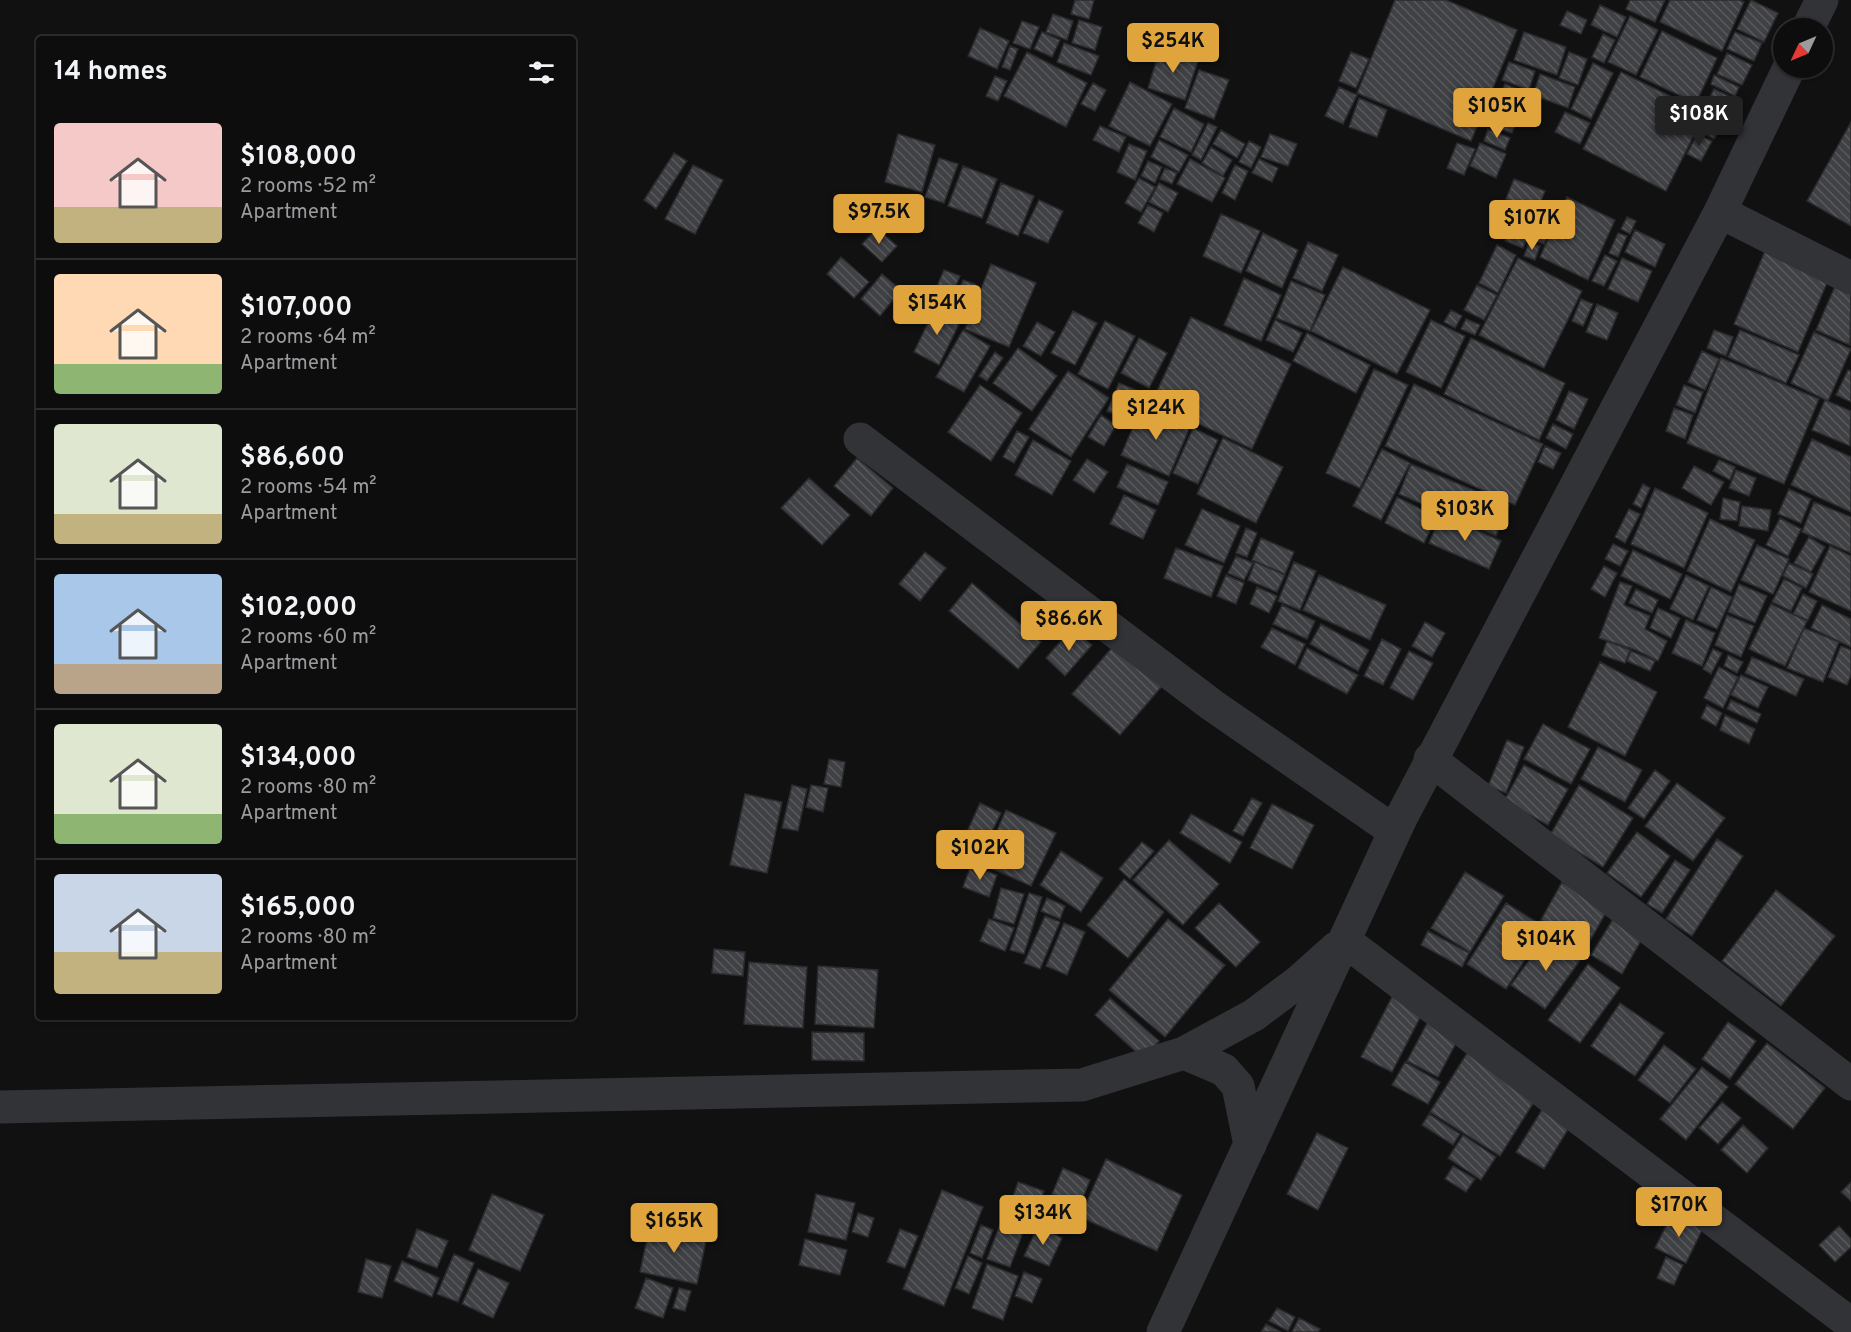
<!DOCTYPE html>
<meta charset="utf-8">
<style>
body{margin:0;font-family:Overpass,sans-serif;background:#1b1b1c;color:#f1f3f6;height:100vh;display:flex;flex-direction:column;font-size:22px;white-space:nowrap}
*{box-sizing:border-box;margin:0}
p{font-size:20px;color:#9a9c9e}
.icon{flex:none;width:33px;height:33px;fill:none;stroke:currentColor;stroke-width:2;stroke-linecap:round;stroke-linejoin:round}
.map{position:relative;flex:1;overflow:hidden}
.details{position:absolute;left:36px;top:36px;width:540px;height:984px;display:flex;flex-direction:column;background:#0d0d0e;border-radius:6px;box-shadow:0 2px 4px #0004,0 0 0 2px #2d2d2e}
.details>*{flex:none}
.needle{width:39px;rotate:226deg}
.buttons{position:absolute;left:1773px;top:18px;display:grid;gap:12px}
.buttons a{display:grid;place-items:center;width:60px;height:60px;border-radius:50%;background:#0d0d0e;box-shadow:0 2px 4px #0004,0 0 0 2px #2d2d2e;font-size:30px}
.price{position:absolute;translate:-50% -51px;padding:0 14px;border-radius:6px;background:#dfa43c;color:#111;font-size:20px;line-height:39px;filter:drop-shadow(0 2px 3px #0008)}
.price::after{content:'';position:absolute;left:50%;top:36px;width:18px;height:14px;margin-left:-9px;background:inherit;clip-path:polygon(0 0,100% 0,50% 100%)}
.price.current{background:#222;color:#fff}
ul{padding:0;list-style:none}
li{display:flex;align-items:center;gap:18px;height:150px;padding:0 18px}
li+li{border-top:2px solid #2d2d2e}
li span{display:grid;place-items:center;flex:none;width:168px;height:120px;border-radius:6px;color:#555}
li>.icon{margin-inline-start:auto}
span .icon{width:72px;height:72px;fill:#fffc;stroke-width:1}
li b{font-size:26px}
h2{display:flex;justify-content:space-between;align-items:center;height:72px;padding:0 18px;font-size:26px}
.map>svg:first-child{display:block}
.building{fill:url(#building-back-hatch);stroke:#2b2b2e;stroke-width:1.5}
.lines{fill:none;stroke-linecap:round;stroke-linejoin:round}
.minor{stroke:#323337;stroke-width:33}
</style>
<div class="map">
<svg width="1851" height="1332" viewBox="0 0 1851 1332">
<defs>
<pattern id="building-back-hatch" width="6" height="6" patternUnits="userSpaceOnUse" patternTransform="scale(1.5)"><rect width="6" height="6" fill="#404145"/><path d="M-1 5l2 2M0 0l6 6M5-1l2 2" fill="none" stroke="#595a5d"/></pattern>
</defs>
<rect width="100%" height="100%" fill="#111112"/>
<path class="building" d="M1075,0H1094L1089,19L1071,14Z
M1395,0H1446L1517,30L1471,141L1357,93Z
M1630,0H1665L1655,22L1626,9Z
M1670,0H1739L1744,2L1722,51L1660,22Z
M1751,0L1778,13L1764,42L1737,29Z
M1600,5L1626,17L1617,37L1591,25Z
M1567,11L1587,20L1581,34L1560,25Z
M1053,14L1073,21L1067,40L1046,32Z
M1630,16L1658,30L1636,75L1608,62Z
M1079,20L1102,27L1095,50L1072,43Z
M1022,21L1039,27L1030,49L1013,43Z
M980,28L1009,41L997,69L968,56Z
M1662,31L1717,58L1696,103L1640,77Z
M1042,32L1060,40L1052,57L1034,49Z
M1524,32L1566,47L1557,75L1514,60Z
M1735,32L1762,43L1754,61L1727,49Z
M1603,34L1615,40L1604,63L1592,57Z
M1064,43L1099,56L1091,75L1057,62Z
M1010,46L1018,49L1010,70L1002,67Z
M1160,49L1198,61L1185,100L1148,88Z
M1027,52L1087,83L1066,127L1004,96Z
M1351,52L1369,59L1356,88L1339,81Z
M1569,52L1587,59L1578,85L1559,78Z
M1727,53L1752,65L1742,85L1717,74Z
M1509,62L1535,71L1529,90L1502,80Z
M1593,63L1613,73L1591,119L1571,109Z
M1199,70L1229,80L1214,119L1185,108Z
M1621,72L1705,113L1666,191L1583,149Z
M1540,74L1575,87L1568,108L1533,95Z
M1714,75L1739,87L1735,96L1711,84Z
M995,76L1007,81L998,101L986,96Z
M1130,82L1172,104L1150,146L1109,126Z
M1093,83L1106,90L1095,111L1081,104Z
M1505,84L1528,93L1520,113L1496,104Z
M1339,87L1357,95L1343,124L1325,116Z
M1714,89L1736,99L1726,119L1704,108Z
M1359,98L1387,110L1377,137L1349,127Z
M1174,108L1204,124L1191,152L1160,137Z
M1495,108L1518,117L1512,133L1488,125Z
M1565,112L1590,123L1580,144L1555,132Z
M1707,113L1724,122L1714,139L1699,131Z
M1851,122V226L1807,201Z
M1208,123L1217,127L1201,160L1192,155Z
M1100,126L1126,137L1119,152L1093,140Z
M1488,129L1510,138L1505,150L1484,141Z
M1221,130L1245,144L1237,158L1213,144Z
M898,134L935,145L922,192L885,182Z
M1270,134L1297,144L1288,166L1261,157Z
M1697,134L1712,141L1701,161L1687,154Z
M1159,140L1188,155L1179,172L1151,157Z
M1249,141L1261,147L1251,168L1239,162Z
M1457,143L1475,149L1464,175L1447,168Z
M1480,143L1506,154L1496,178L1470,166Z
M1129,144L1147,151L1135,180L1117,172Z
M1211,147L1232,160L1223,176L1202,163Z
M674,153L687,161L656,209L644,200Z
M939,158L958,164L944,203L925,197Z
M1190,159L1225,178L1212,202L1177,184Z
M1259,159L1278,168L1272,182L1252,173Z
M1148,161L1162,167L1155,183L1141,176Z
M693,165L723,180L695,234L665,219Z
M1235,165L1248,171L1235,200L1222,193Z
M963,166L997,179L982,218L948,206Z
M1165,168L1177,173L1172,184L1160,179Z
M1139,178L1155,187L1141,212L1125,203Z
M1514,179L1545,191L1537,211L1506,199Z
M1001,183L1034,196L1018,236L986,223Z
M1159,183L1178,193L1168,212L1149,202Z
M1567,197L1615,220L1588,280L1540,257Z
M1039,200L1063,211L1048,243L1023,233Z
M1148,205L1163,213L1154,232L1138,223Z
M1505,205L1514,209L1506,229L1496,224Z
M1519,207L1537,214L1523,248L1505,241Z
M1543,209L1556,215L1544,244L1530,239Z
M1221,214L1260,231L1241,273L1203,256Z
M1627,217L1636,221L1630,234L1621,229Z
M877,228L897,246L882,262L862,244Z
M1635,230L1665,244L1655,267L1625,252Z
M1263,233L1298,250L1282,288L1246,271Z
M1618,233L1627,236L1618,257L1609,253Z
M1308,242L1338,255L1322,291L1293,278Z
M1529,242L1540,246L1535,260L1524,256Z
M1768,244L1832,271L1798,352L1734,324Z
M1497,245L1516,255L1498,293L1479,283Z
M1605,255L1617,261L1604,286L1592,281Z
M841,257L869,282L854,298L827,274Z
M1518,258L1582,291L1544,368L1479,335Z
M1622,258L1652,271L1638,302L1608,289Z
M991,264L1036,283L1009,347L965,329Z
M1343,267L1430,310L1397,374L1311,331Z
M944,270L960,276L953,293L937,286Z
M882,274L901,290L880,316L861,299Z
M1244,278L1281,295L1261,341L1224,325Z
M963,280L975,284L970,299L958,294Z
M1291,281L1325,295L1310,331L1276,318Z
M1836,284L1851,290L1850,345L1816,330Z
M1477,285L1497,295L1484,320L1464,310Z
M950,293L970,304L965,315L944,305Z
M1581,299L1593,304L1583,326L1572,321Z
M1597,304L1618,313L1607,340L1586,332Z
M935,308L961,320L939,365L914,352Z
M1451,310L1462,316L1455,328L1444,322Z
M1073,311L1097,323L1075,365L1051,353Z
M1191,317L1291,364L1252,449L1152,402Z
M1466,319L1480,325L1475,335L1461,329Z
M1275,320L1302,333L1293,352L1266,340Z
M1431,320L1465,336L1441,388L1406,372Z
M1105,321L1135,336L1108,389L1078,374Z
M1037,322L1055,332L1041,356L1023,346Z
M963,330L990,346L964,392L936,377Z
M1714,330L1733,337L1726,356L1707,348Z
M1740,330L1799,355L1786,383L1728,357Z
M1814,332L1851,349L1828,401L1791,383Z
M1307,333L1370,365L1356,393L1293,361Z
M1139,338L1167,353L1149,388L1121,373Z
M1471,338L1565,383L1539,440L1444,394Z
M1018,348L1057,376L1032,411L993,383Z
M1702,351L1719,359L1705,390L1688,382Z
M995,352L1003,358L987,381L979,376Z
M1721,358L1819,399L1784,484L1687,443Z
M1374,369L1408,385L1360,488L1326,473Z
M1848,370L1851,371V402L1836,395Z
M1068,371L1109,398L1071,457L1029,429Z
M1119,383L1143,393L1131,422L1107,411Z
M1414,384L1543,444L1515,505L1385,446Z
M980,385L1022,413L991,461L948,432Z
M1684,385L1703,392L1695,413L1676,405Z
M1569,391L1588,399L1574,429L1556,420Z
M1825,400L1851,411L1850,446L1812,430Z
M1142,406L1190,427L1169,476L1121,455Z
M1674,408L1693,415L1685,439L1666,431Z
M1101,415L1116,425L1104,446L1088,437Z
M1553,424L1573,434L1566,449L1546,438Z
M1193,428L1218,440L1198,484L1173,473Z
M1017,431L1029,437L1014,463L1003,457Z
M1223,438L1283,467L1256,523L1197,494Z
M1812,439L1851,457V512L1791,485Z
M1033,440L1071,461L1052,495L1015,475Z
M1545,446L1561,453L1553,469L1538,462Z
M1382,449L1410,463L1381,520L1353,506Z
M857,458L893,488L871,516L834,486Z
M1087,459L1108,472L1094,493L1073,480Z
M1719,460L1735,467L1730,480L1713,471Z
M1127,464L1168,482L1158,505L1117,487Z
M1411,464L1509,505L1496,536L1399,494Z
M1694,466L1724,482L1711,505L1682,488Z
M1736,470L1756,478L1749,496L1729,488Z
M809,478L850,515L822,545L781,508Z
M1643,484L1650,488L1641,508L1633,504Z
M1655,488L1708,513L1684,568L1631,544Z
M1789,489L1811,499L1801,523L1778,514Z
M1124,495L1156,510L1143,539L1110,524Z
M1397,497L1437,517L1424,543L1385,523Z
M1723,498L1740,502L1737,521L1720,519Z
M1814,502L1851,517V553L1802,532Z
M1742,506L1771,510L1768,531L1739,526Z
M1202,509L1240,526L1224,563L1185,545Z
M1629,509L1640,514L1625,543L1615,537Z
M1441,514L1501,541L1489,569L1429,543Z
M1780,518L1801,529L1788,556L1766,545Z
M1710,519L1755,540L1731,592L1687,571Z
M1246,528L1257,533L1247,557L1236,553Z
M1809,537L1825,547L1811,572L1794,563Z
M1261,538L1294,552L1285,574L1252,560Z
M1613,544L1628,551L1620,566L1605,559Z
M1757,545L1789,559L1773,594L1741,580Z
M1830,546L1851,556V611L1809,592Z
M1176,548L1223,566L1211,597L1164,578Z
M1633,550L1682,574L1670,599L1621,576Z
M925,552L946,568L920,601L899,584Z
M1236,556L1253,563L1244,580L1228,573Z
M1255,562L1285,575L1277,592L1248,580Z
M1294,562L1316,571L1300,610L1278,601Z
M1789,563L1813,574L1806,588L1783,576Z
M1604,566L1617,573L1605,597L1591,589Z
M1226,575L1244,583L1236,604L1217,596Z
M1319,575L1386,605L1370,640L1303,610Z
M1686,575L1709,586L1693,620L1670,609Z
M1784,579L1802,588L1791,611L1772,602Z
M1620,582L1632,586L1624,605L1650,616L1645,629L1667,641L1658,661L1636,650L1599,638Z
M972,583L1041,642L1018,669L949,611Z
M1739,584L1767,596L1755,623L1728,612Z
M1257,587L1277,596L1269,613L1250,604Z
M1711,587L1732,597L1717,629L1697,620Z
M1636,589L1658,600L1652,613L1629,603Z
M1803,594L1817,601L1808,620L1793,614Z
M1771,604L1807,621L1785,666L1749,649Z
M1282,605L1315,621L1307,639L1273,624Z
M1822,605L1851,619V647L1811,628Z
M1658,608L1680,618L1671,638L1650,628Z
M1727,615L1754,626L1741,657L1715,645Z
M1686,620L1715,633L1702,666L1672,653Z
M1425,622L1445,633L1432,657L1412,646Z
M1321,624L1369,650L1358,671L1310,644Z
M1072,628L1092,645L1065,676L1046,658Z
M1272,628L1305,644L1295,665L1261,647Z
M1804,628L1839,642L1823,682L1787,668Z
M1382,639L1401,649L1383,685L1364,676Z
M1607,641L1630,650L1625,663L1602,655Z
M1115,644L1163,685L1120,735L1072,694Z
M1841,646L1851,650V675L1847,685L1828,677Z
M1307,648L1358,675L1347,694L1298,668Z
M1713,649L1722,653L1711,674L1703,669Z
M1409,651L1433,663L1413,700L1390,688Z
M1631,651L1655,661L1650,671L1627,661Z
M1728,655L1743,662L1737,673L1724,666Z
M1752,657L1804,679L1796,696L1745,673Z
M1600,662L1657,692L1625,756L1568,727Z
M1719,667L1738,677L1723,708L1704,698Z
M1741,675L1768,687L1758,708L1731,695Z
M1731,700L1761,714L1757,723L1727,709Z
M1707,705L1722,713L1716,726L1701,718Z
M1725,715L1755,729L1749,744L1720,730Z
M1543,724L1590,749L1571,784L1524,759Z
M1507,740L1524,747L1506,793L1488,786Z
M1598,747L1642,770L1625,802L1581,779Z
M829,759L845,762L841,787L824,784Z
M1524,765L1568,789L1548,825L1504,801Z
M1655,770L1670,781L1644,819L1628,808Z
M1677,783L1725,818L1693,861L1645,826Z
M792,785L807,789L798,831L782,828Z
M811,785L828,788L823,812L806,807Z
M1579,785L1633,818L1603,867L1550,835Z
M745,794L782,802L767,873L730,865Z
M1252,798L1262,803L1243,836L1233,831Z
M980,803L1001,813L987,842L967,832Z
M1272,804L1314,825L1292,869L1250,848Z
M1006,810L1056,833L1031,886L982,864Z
M1191,814L1242,842L1230,863L1180,833Z
M1637,832L1670,856L1641,897L1607,873Z
M1717,839L1743,856L1692,936L1666,919Z
M1169,840L1219,884L1183,925L1133,880Z
M1142,842L1154,851L1130,879L1119,869Z
M1061,851L1103,878L1081,912L1040,885Z
M1675,860L1690,870L1662,913L1647,904Z
M971,865L997,875L989,897L963,887Z
M1465,872L1504,896L1470,952L1431,928Z
M1124,879L1164,912L1128,958L1087,925Z
M1562,882L1608,909L1587,946L1541,920Z
M1001,888L1024,894L1014,924L993,918Z
M1776,890L1835,936L1781,1006L1722,961Z
M1029,893L1042,897L1024,954L1010,950Z
M1047,898L1065,906L1060,919L1041,911Z
M1219,903L1260,942L1236,967L1195,928Z
M1506,903L1546,928L1506,989L1467,964Z
M1045,916L1060,922L1040,969L1024,963Z
M989,919L1014,928L1005,951L980,941Z
M1168,919L1225,965L1165,1037L1109,990Z
M1613,919L1643,937L1622,974L1591,955Z
M1064,923L1085,932L1067,975L1046,966Z
M1428,931L1469,953L1462,967L1421,945Z
M1547,935L1581,959L1545,1009L1511,985Z
M714,949L745,952L743,976L712,973Z
M749,962L807,967L803,1028L744,1024Z
M1588,964L1620,988L1580,1043L1548,1020Z
M818,966L878,970L874,1028L815,1024Z
M1393,995L1424,1010L1392,1072L1361,1057Z
M1110,998L1159,1041L1144,1059L1095,1015Z
M1620,1003L1664,1033L1635,1076L1591,1046Z
M1431,1016L1462,1032L1438,1077L1407,1061Z
M1728,1022L1756,1041L1730,1079L1702,1059Z
M812,1032L864,1033V1061L812,1060Z
M1767,1043L1825,1088L1793,1129L1735,1084Z
M1664,1045L1696,1069L1670,1103L1638,1080Z
M1469,1050L1539,1094L1500,1156L1430,1112Z
M1405,1062L1440,1082L1428,1104L1392,1085Z
M1702,1067L1728,1087L1686,1140L1660,1119Z
M1548,1100L1576,1116L1544,1169L1516,1152Z
M1722,1102L1741,1118L1718,1144L1699,1128Z
M1429,1114L1460,1134L1453,1145L1422,1125Z
M1743,1125L1768,1148L1747,1173L1721,1150Z
M1317,1133L1348,1148L1318,1210L1287,1194Z
M1463,1135L1496,1157L1481,1180L1448,1158Z
M1106,1159L1182,1195L1157,1251L1080,1217Z
M1453,1166L1475,1179L1466,1192L1445,1179Z
M1063,1168L1090,1180L1080,1205L1052,1194Z
M1018,1182L1044,1191L1034,1218L1009,1209Z
M1851,1182V1201L1841,1192Z
M942,1190L983,1207L944,1306L903,1289Z
M492,1194L544,1215L520,1271L469,1250Z
M816,1194L855,1203L846,1240L808,1232Z
M1046,1196L1077,1208L1068,1230L1038,1219Z
M1673,1212L1703,1228L1686,1263L1655,1248Z
M858,1213L874,1218L868,1237L852,1232Z
M1004,1214L1027,1222L1010,1267L987,1259Z
M650,1224L707,1236L697,1284L640,1272Z
M981,1225L993,1230L982,1258L970,1253Z
M1038,1226L1062,1238L1049,1266L1024,1256Z
M1839,1226L1851,1239V1247L1835,1262L1819,1245Z
M417,1229L448,1241L437,1268L407,1257Z
M900,1229L918,1236L905,1268L887,1262Z
M805,1239L847,1250L840,1275L799,1265Z
M454,1254L474,1263L458,1302L437,1294Z
M968,1256L982,1263L969,1294L955,1288Z
M1666,1257L1683,1265L1674,1285L1657,1278Z
M366,1259L391,1266L382,1298L358,1292Z
M402,1261L439,1278L432,1297L394,1281Z
M987,1264L1018,1276L1003,1320L972,1308Z
M478,1269L509,1283L493,1318L462,1304Z
M1024,1272L1042,1279L1032,1303L1015,1296Z
M646,1278L673,1288L663,1318L635,1308Z
M679,1288L691,1291L685,1311L673,1308Z
M1277,1308L1295,1317L1288,1331L1269,1321Z
M1299,1318L1320,1329L1318,1332H1292Z
M1266,1324L1281,1332H1261Z"/>
<g class="lines">
<path class="minor" d="M1808,28L1822,0
M1720,212L1851,278
M860,439L1212,705L1394,831
M1430,759L1851,1084
M1345,941L1851,1324
M1184,1053L1224,1070L1238,1086L1250,1145
M0,1107L1082,1085L1184,1053L1254,1015L1298,982L1336,948
M1163,1332L1401,818L1720,212L1789,68"/>
</g>
</svg>
<div class="buttons">
<a><svg class="needle" viewBox="-14 -14 28 28"><path d="M0-13l5 13h-10z" fill="#e53935"/><path d="M0 13l5-13h-10z" fill="#9a9c9e"/></svg></a>
</div>
<b class="price" style="left:1173px;top:74px">$254K</b>
<b class="price" style="left:1497px;top:139px">$105K</b>
<b class="price current" style="left:1699px;top:147px">$108K</b>
<b class="price" style="left:879px;top:245px">$97.5K</b>
<b class="price" style="left:1532px;top:251px">$107K</b>
<b class="price" style="left:937px;top:336px">$154K</b>
<b class="price" style="left:1156px;top:441px">$124K</b>
<b class="price" style="left:1465px;top:542px">$103K</b>
<b class="price" style="left:1069px;top:652px">$86.6K</b>
<b class="price" style="left:980px;top:881px">$102K</b>
<b class="price" style="left:1546px;top:972px">$104K</b>
<b class="price" style="left:1679px;top:1238px">$170K</b>
<b class="price" style="left:1043px;top:1246px">$134K</b>
<b class="price" style="left:674px;top:1254px">$165K</b>
<section class="details">
<h2>14 homes<svg class="icon" aria-label="filters" viewBox="0 0 24 24"><path d="M4 7h16M4 17h16"/><circle cx="9" cy="7" r="2"/><circle cx="15" cy="17" r="2"/></svg></h2>
<ul>
<li><span style="background:linear-gradient(#f6c9c9 70%,#c2b280 0)"><svg class="icon" aria-label="home" viewBox="0 0 24 24"><path d="M3 11l9-7 9 7M6 9v11h12V9"/></svg></span><div><b>$108,000</b><p>2 rooms · 52 m²</p><p>Apartment</p></div></li>
<li><span style="background:linear-gradient(#ffd9b3 75%,#8fb573 0)"><svg class="icon" aria-label="home" viewBox="0 0 24 24"><path d="M3 11l9-7 9 7M6 9v11h12V9"/></svg></span><div><b>$107,000</b><p>2 rooms · 64 m²</p><p>Apartment</p></div></li>
<li><span style="background:linear-gradient(#dfe7d0 75%,#c2b280 0)"><svg class="icon" aria-label="home" viewBox="0 0 24 24"><path d="M3 11l9-7 9 7M6 9v11h12V9"/></svg></span><div><b>$86,600</b><p>2 rooms · 54 m²</p><p>Apartment</p></div></li>
<li><span style="background:linear-gradient(#a9c7e8 75%,#b9a48a 0)"><svg class="icon" aria-label="home" viewBox="0 0 24 24"><path d="M3 11l9-7 9 7M6 9v11h12V9"/></svg></span><div><b>$102,000</b><p>2 rooms · 60 m²</p><p>Apartment</p></div></li>
<li><span style="background:linear-gradient(#dfe7d0 75%,#8fb573 0)"><svg class="icon" aria-label="home" viewBox="0 0 24 24"><path d="M3 11l9-7 9 7M6 9v11h12V9"/></svg></span><div><b>$134,000</b><p>2 rooms · 80 m²</p><p>Apartment</p></div></li>
<li><span style="background:linear-gradient(#c9d6e8 65%,#c2b280 0)"><svg class="icon" aria-label="home" viewBox="0 0 24 24"><path d="M3 11l9-7 9 7M6 9v11h12V9"/></svg></span><div><b>$165,000</b><p>2 rooms · 80 m²</p><p>Apartment</p></div></li>
</ul>
</section>
</div>
